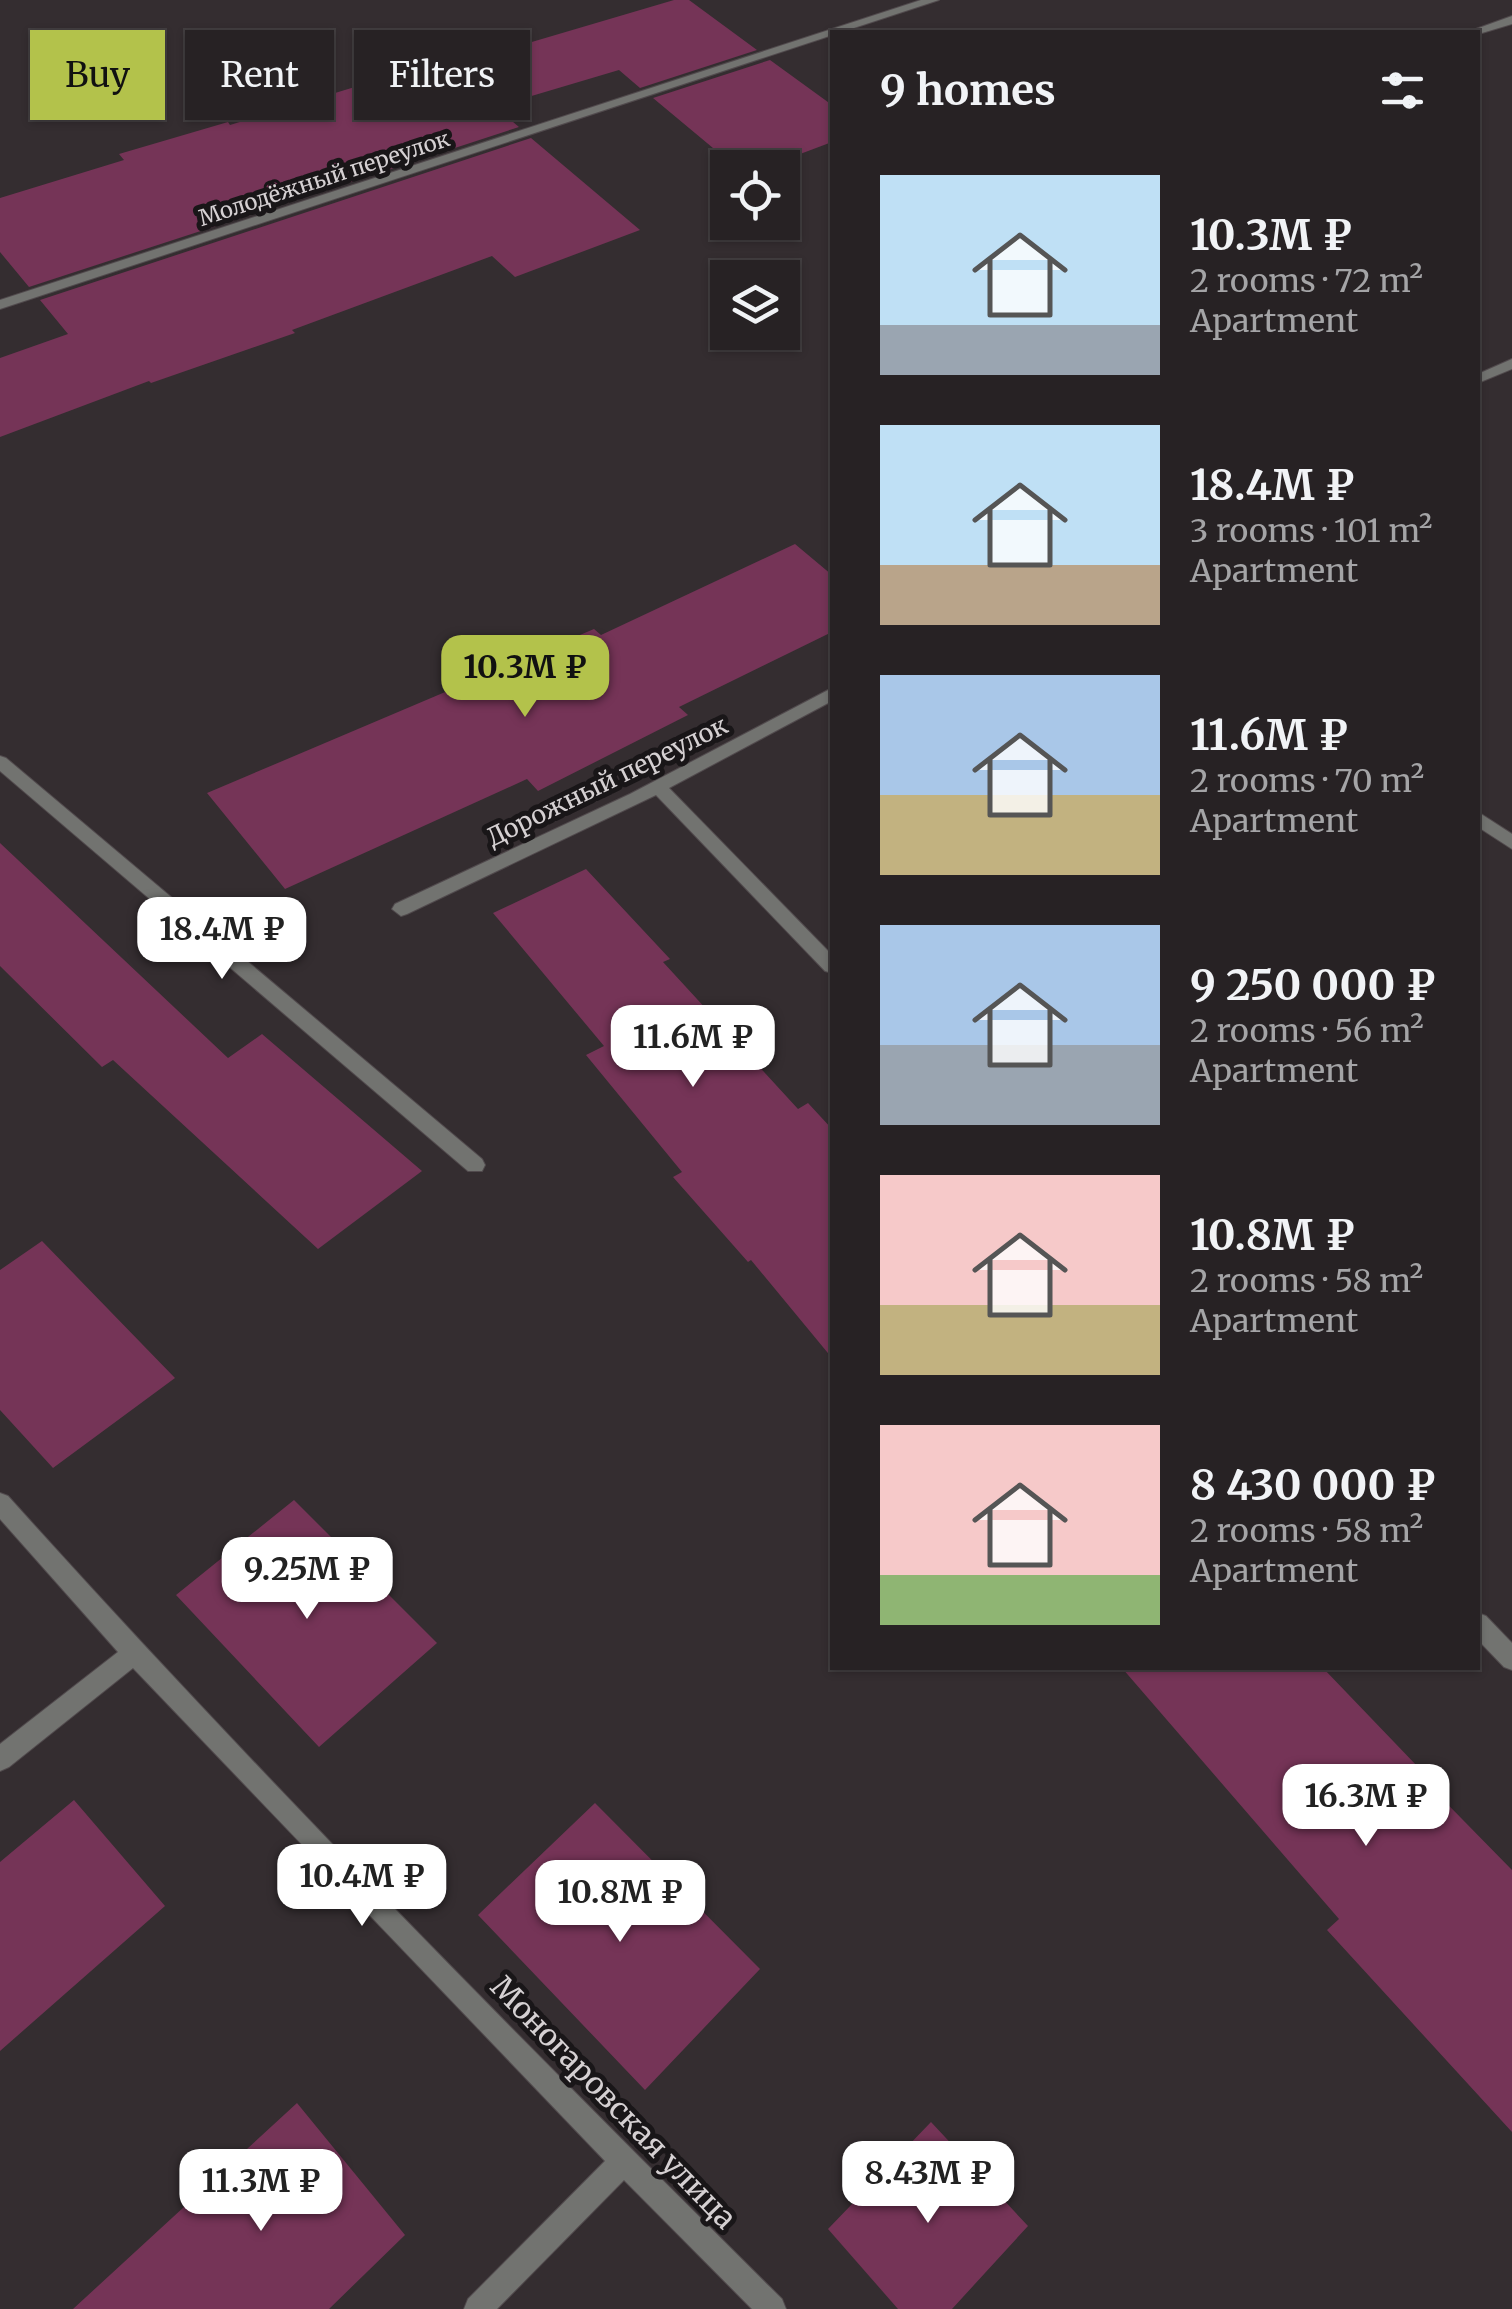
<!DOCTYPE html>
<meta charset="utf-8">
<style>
body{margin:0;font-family:Merriweather,serif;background:#2f2a2c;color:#f1f3f6;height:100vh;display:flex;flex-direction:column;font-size:38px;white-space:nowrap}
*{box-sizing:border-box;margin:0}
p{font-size:32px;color:#a4a4a6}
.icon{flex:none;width:55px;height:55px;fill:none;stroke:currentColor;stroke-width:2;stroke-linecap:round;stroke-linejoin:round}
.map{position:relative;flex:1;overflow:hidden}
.details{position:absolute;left:830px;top:30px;width:650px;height:1640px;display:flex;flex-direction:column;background:#272224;border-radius:0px;box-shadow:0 2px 8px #0004,0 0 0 2px #433f41}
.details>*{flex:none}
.banner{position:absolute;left:30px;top:30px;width:650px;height:90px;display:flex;gap:20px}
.tools{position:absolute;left:710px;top:150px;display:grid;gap:20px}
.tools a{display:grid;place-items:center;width:90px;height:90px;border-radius:0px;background:#272224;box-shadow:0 2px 8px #0004,0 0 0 2px #433f41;font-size:50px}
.price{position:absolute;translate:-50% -85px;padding:0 22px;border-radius:20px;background:#fff;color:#222;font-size:32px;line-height:65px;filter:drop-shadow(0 2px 5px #0008)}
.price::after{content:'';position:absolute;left:50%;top:60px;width:30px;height:22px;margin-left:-15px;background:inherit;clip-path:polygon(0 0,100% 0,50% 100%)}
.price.active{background:#b3c24b;color:#111}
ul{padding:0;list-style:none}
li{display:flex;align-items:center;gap:30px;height:250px;padding:0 50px}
li span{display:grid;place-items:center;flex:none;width:280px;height:200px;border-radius:0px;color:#555}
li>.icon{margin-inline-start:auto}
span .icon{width:120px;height:120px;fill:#fffc;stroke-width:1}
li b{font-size:42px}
h2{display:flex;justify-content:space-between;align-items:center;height:120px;padding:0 50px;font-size:42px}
.chip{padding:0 35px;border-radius:0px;background:#272224;box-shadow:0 2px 8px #0004,0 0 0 2px #433f41;font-size:35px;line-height:90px}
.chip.active{background:#b3c24b;color:#111}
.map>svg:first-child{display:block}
.building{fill:#753457}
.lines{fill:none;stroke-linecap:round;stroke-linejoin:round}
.lane-casing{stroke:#514a4d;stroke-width:2}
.street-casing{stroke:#514a4d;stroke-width:2}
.lane{fill:#727370;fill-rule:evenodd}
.street{fill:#727370;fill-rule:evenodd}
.labels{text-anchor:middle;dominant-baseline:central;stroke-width:10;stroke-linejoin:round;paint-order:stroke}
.far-street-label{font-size:22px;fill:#d5d0d2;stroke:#191618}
.street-label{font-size:25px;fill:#d5d0d2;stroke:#191618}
.near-street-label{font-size:30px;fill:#d5d0d2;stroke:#191618}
</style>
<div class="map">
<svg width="1512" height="2309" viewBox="0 0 1512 2309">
<rect width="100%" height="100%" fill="#342d30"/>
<path class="building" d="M674,0H689L757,50L640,88L619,70L495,107L519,127L29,287L0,252V198L124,160L119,154L228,122L230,125L430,64L437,70Z
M770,60L832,105V142L763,168H737L653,98Z
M531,138L640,230L515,277L492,256L292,330L295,333L151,383L149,381L0,437V358L68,334L40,300Z
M795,544L832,575V632L679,707L688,715L538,791L527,779L285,889L207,793L594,629L601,635Z
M0,843L228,1058L262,1034L422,1171L318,1249L113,1060L102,1067L0,966Z
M586,869L670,959L663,962L798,1109L808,1103L832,1129V1358L751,1260L748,1262L673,1177L682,1172L586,1055L604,1046L493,913Z
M42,1241L175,1378L53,1468L0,1410V1270Z
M294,1500L437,1643L319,1747L176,1595Z
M1122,1668H1323L1418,1767L1414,1770L1512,1870V2132L1327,1930L1339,1919Z
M74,1800L165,1906L0,2051V1862Z
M595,1803L760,1969L645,2090L478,1915Z
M297,2103L405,2235L329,2309H73Z
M931,2122L1028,2226L952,2309H898L828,2229Z"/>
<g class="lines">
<g class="lane-casing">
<path id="lane" d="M1512,16V24L1482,33L1476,29Z"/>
</g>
<g class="street-casing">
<path id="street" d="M921,0H939L0,309V300Z
M1512,359V369L1478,383V374Z
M832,688V701L669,788L832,955V973L825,971L656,795L407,914L401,916L392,909L395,904L630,794Z
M0,756L6,758L482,1159L485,1165L482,1171H468L0,771Z
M1478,812L1512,834V849L1478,827Z
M0,1493L8,1496C256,1772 518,2037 782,2299L786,2309H752L624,2180L497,2309H464L468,2299L605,2161L133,1668L9,1767L0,1771V1744L118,1652L0,1519Z
M1478,1613L1486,1616L1512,1643V1670L1504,1667L1478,1640Z"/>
</g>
<use href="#lane" class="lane"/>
<use href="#street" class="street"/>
</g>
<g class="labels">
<g class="far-street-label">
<text transform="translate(324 178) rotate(-18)">Молодёжный переулок</text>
</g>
<g class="street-label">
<text transform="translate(607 781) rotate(-26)">Дорожный переулок</text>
</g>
<g class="near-street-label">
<text transform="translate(614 2102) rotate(46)">Моногаровская улица</text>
</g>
</g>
</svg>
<div class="tools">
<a><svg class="icon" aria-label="locate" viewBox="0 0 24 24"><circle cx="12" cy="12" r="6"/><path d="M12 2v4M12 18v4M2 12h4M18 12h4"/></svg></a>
<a><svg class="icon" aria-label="layers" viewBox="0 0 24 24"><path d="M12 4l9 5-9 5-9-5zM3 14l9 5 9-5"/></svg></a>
</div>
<b class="price active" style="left:525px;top:720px">10.3M ₽</b>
<b class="price" style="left:222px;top:982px">18.4M ₽</b>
<b class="price" style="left:693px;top:1090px">11.6M ₽</b>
<b class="price" style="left:307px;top:1622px">9.25M ₽</b>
<b class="price" style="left:1366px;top:1849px">16.3M ₽</b>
<b class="price" style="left:362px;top:1929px">10.4M ₽</b>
<b class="price" style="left:620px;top:1945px">10.8M ₽</b>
<b class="price" style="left:928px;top:2226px">8.43M ₽</b>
<b class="price" style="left:261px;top:2234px">11.3M ₽</b>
<div class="banner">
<a class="chip active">Buy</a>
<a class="chip">Rent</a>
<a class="chip">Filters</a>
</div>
<section class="details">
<h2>9 homes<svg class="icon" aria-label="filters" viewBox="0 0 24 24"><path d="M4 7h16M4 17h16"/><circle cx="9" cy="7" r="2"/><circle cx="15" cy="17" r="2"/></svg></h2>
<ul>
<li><span style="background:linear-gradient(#bfe0f5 75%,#9aa5b1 0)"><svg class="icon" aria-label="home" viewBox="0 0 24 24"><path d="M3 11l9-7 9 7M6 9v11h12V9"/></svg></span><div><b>10.3M ₽</b><p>2 rooms · 72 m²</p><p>Apartment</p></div></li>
<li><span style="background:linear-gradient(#bfe0f5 70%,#b9a48a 0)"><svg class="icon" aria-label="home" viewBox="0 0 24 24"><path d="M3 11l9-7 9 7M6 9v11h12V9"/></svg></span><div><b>18.4M ₽</b><p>3 rooms · 101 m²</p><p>Apartment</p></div></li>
<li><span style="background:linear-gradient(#a9c7e8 60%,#c2b280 0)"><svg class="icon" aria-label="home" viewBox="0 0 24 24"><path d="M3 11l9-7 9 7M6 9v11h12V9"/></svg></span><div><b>11.6M ₽</b><p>2 rooms · 70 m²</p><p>Apartment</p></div></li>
<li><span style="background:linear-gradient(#a9c7e8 60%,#9aa5b1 0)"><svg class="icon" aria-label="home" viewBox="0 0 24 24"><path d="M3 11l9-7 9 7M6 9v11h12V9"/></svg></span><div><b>9 250 000 ₽</b><p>2 rooms · 56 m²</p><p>Apartment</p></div></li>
<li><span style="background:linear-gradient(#f6c9c9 65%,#c2b280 0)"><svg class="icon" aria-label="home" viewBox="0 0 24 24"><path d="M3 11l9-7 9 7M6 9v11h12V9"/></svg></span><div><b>10.8M ₽</b><p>2 rooms · 58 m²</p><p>Apartment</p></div></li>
<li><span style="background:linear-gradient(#f6c9c9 75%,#8fb573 0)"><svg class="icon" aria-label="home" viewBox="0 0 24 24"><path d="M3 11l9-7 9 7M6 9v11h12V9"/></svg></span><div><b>8 430 000 ₽</b><p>2 rooms · 58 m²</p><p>Apartment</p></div></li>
</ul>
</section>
</div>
